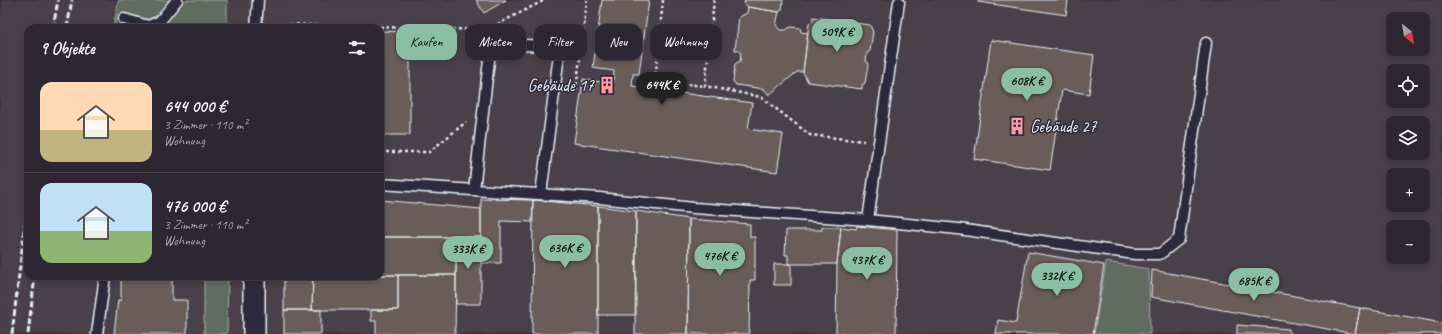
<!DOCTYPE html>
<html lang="de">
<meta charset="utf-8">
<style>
body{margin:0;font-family:Caveat,sans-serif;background:#342f3a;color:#f1f3f6;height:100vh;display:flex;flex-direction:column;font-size:15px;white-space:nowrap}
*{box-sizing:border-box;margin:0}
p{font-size:13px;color:#a6a5ac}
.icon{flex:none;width:22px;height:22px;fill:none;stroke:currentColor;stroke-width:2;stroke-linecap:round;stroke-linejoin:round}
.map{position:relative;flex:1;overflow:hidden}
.details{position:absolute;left:24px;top:24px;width:360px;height:256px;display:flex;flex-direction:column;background:#2c2732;border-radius:12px;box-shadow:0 2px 6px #0003,0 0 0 1px #48444d}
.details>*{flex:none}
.guide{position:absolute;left:396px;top:24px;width:380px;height:36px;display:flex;gap:8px}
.needle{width:26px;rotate:150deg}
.fabs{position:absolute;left:1386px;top:12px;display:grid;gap:8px}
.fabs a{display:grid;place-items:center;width:44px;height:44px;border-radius:8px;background:#2c2732;box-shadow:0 2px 6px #0003,0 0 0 1px #48444d;font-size:20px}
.price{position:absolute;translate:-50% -34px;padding:0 9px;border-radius:14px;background:#8abfa5;color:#111;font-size:13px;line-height:26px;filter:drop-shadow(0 1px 2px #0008)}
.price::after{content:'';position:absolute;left:50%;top:24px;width:12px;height:9px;margin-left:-6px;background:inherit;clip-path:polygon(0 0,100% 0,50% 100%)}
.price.selected{background:#222;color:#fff}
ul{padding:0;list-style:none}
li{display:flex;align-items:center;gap:12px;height:100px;padding:0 16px}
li+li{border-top:1px solid #48444d}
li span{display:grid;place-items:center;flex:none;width:112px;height:80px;border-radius:12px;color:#555}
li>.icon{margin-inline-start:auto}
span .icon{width:48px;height:48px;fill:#fffc;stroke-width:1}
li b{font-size:17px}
h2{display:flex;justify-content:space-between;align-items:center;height:48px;padding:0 16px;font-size:17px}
.tag{padding:0 14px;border-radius:12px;background:#2c2732;box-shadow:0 2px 6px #0003,0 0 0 1px #48444d;font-size:14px;line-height:36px}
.tag.selected{background:#8abfa5;color:#111}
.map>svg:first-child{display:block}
.built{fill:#494049;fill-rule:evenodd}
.green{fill:#606c61;stroke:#a4aeac}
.building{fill:#6a5b58;stroke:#e8f1f8}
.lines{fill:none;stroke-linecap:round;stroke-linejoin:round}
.lane-casing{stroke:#e8f1f8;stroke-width:13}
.street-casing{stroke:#e8f1f8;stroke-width:24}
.path{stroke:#e8f1f8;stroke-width:2.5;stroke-dasharray:3 3;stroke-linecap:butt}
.lane{stroke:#2f2a3d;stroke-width:10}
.street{stroke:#2f2a3d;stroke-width:21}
.rail{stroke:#e8f1f8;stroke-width:3;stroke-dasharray:6 3;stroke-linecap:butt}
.labels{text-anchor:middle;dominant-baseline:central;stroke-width:3;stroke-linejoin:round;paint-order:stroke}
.poi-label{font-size:17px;fill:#e8f1f8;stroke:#2f2a3d;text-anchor:end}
</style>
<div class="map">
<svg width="1442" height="334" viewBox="0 0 1442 334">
<rect width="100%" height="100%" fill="#3b3442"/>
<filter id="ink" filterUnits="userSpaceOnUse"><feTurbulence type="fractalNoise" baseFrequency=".025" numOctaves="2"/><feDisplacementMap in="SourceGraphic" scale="8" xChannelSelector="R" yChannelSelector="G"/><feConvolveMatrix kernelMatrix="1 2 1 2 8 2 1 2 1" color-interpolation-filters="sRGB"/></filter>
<g filter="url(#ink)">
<path class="built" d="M3,0H119L113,28H28V276H380V28H227V0H1442V334H0V20ZM1393,19H1423V49H1393ZM1393,71H1423V101H1393ZM1393,123H1423V153H1393ZM1393,175H1423V205H1393ZM1393,227H1423V257H1393Z"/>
<path class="green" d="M119,0H227V28H113Z
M1106,262L1149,269L1150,334H1094Z
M204,276H228L227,334H204Z"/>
<path class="building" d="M476,0H506L484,13Z
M602,0H649L639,74H633L632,86L752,103L748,129L783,134L777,172L574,143L583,79L613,84L614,71L593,68Z
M745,0H783L782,10L779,12L748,7L744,3Z
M978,0H1068L1066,15L978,2Z
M748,7L779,12L776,25L780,30H786L790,27L800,28L801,32L808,33L803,72H797L769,95L764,89L736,85L733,81L735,64L740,61L741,54L738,50H735L739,17L747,13Z
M813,17L837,20L840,24H844L848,22L870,25L873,32L870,51L867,53L866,60L868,65L865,83L862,85V89L808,82L803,72L809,23L813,21Z
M380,31L410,32V135H380Z
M991,40L1094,55L1089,94L1062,90L1050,170L974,159Z
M481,199L533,200L532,222L501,221V263H481Z
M380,200L481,209V237H380Z
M533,200L598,206V334H532Z
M598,206L636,211V315H598Z
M636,211L689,219L688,334H635Z
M689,219L750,224V237H755V280H750L749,334H688Z
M857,226L897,230L896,334H836L837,264L841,227L856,229Z
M822,227H841L837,264H788V255H785L786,230H822Z
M380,237H456V275H380Z
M456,237H481V304H456Z
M1028,252L1104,265L1093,334H996L998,320L1016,323Z
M774,264H791V285H774Z
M1152,270L1360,308L1355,334L1151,297Z
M380,275H398V310H312L313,276H380Z
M398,275H456L455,334H376V321H371V310H398Z
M121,276H172V300H187V334H114L118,300H121Z
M284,276H313L312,310H284Z
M1360,308L1442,323V334H1355Z
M284,310H321V334H284Z
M1237,325L1289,329V334H1237Z"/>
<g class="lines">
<g class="lane-casing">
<path id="lane" d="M124,19L148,26L160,21L177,0
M256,28L258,0
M380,184L599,198L694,208L868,220L958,229L1135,254H1160L1179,239L1206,43
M474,190L491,43L560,47L541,194
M868,220L899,2
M97,334L105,276"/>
</g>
<g class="street-casing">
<path id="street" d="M254,276V334"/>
</g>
<path class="path" d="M663,0L655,81L705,86
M714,0L705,86L761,97L810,135L864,141
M278,24L483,30
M492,27L545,0
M569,89L576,90L587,0
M380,152H429L466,122"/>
<use href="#lane" class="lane"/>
<use href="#street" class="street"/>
<path class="rail" d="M53,28L58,0
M67,28L72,0
M12,334L28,198
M28,334L35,276"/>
</g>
</g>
<defs>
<g id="building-bare" transform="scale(1.38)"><path d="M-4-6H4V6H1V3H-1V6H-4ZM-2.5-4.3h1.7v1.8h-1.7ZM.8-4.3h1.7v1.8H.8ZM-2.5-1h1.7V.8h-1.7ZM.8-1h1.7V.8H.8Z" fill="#ff9aa2" stroke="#2f2a3d" stroke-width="2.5" paint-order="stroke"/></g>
</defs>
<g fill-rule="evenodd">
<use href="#building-bare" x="607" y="85"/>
<use href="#building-bare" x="1017" y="126"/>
</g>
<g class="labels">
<g class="poi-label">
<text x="594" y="85">Gebäude 17</text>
<text x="1030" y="126" text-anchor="start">Gebäude 27</text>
</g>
</g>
</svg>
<div class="fabs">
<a><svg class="needle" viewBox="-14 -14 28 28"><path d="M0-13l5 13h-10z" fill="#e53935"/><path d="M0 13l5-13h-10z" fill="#a6a5ac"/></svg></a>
<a><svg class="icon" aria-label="locate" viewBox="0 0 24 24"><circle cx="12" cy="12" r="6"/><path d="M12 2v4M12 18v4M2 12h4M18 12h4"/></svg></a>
<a><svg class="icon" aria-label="layers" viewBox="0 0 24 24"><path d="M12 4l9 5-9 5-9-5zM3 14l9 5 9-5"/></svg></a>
<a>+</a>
<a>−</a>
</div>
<b class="price" style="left:837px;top:53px">509K €</b>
<b class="price" style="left:1027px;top:102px">608K €</b>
<b class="price selected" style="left:662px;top:106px">644K €</b>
<b class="price" style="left:565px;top:269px">636K €</b>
<b class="price" style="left:468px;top:270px">333K €</b>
<b class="price" style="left:720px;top:277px">476K €</b>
<b class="price" style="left:867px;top:281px">437K €</b>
<b class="price" style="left:1057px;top:297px">332K €</b>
<b class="price" style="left:1254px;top:302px">685K €</b>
<div class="guide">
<a class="tag selected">Kaufen</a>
<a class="tag">Mieten</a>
<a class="tag">Filter</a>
<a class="tag">Neu</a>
<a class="tag">Wohnung</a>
</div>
<section class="details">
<h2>9 Objekte<svg class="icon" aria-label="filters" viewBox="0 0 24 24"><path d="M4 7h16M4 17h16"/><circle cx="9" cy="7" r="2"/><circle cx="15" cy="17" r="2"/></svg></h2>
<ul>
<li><span style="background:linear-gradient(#ffd9b3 60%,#c2b280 0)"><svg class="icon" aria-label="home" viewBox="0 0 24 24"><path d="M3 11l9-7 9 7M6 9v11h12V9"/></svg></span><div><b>644 000 €</b><p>3 Zimmer · 110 m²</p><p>Wohnung</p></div></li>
<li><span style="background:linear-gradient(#bfe0f5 60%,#8fb573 0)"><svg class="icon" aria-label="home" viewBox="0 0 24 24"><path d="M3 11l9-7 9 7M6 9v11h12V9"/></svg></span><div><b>476 000 €</b><p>3 Zimmer · 110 m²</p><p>Wohnung</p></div></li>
</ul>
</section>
</div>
